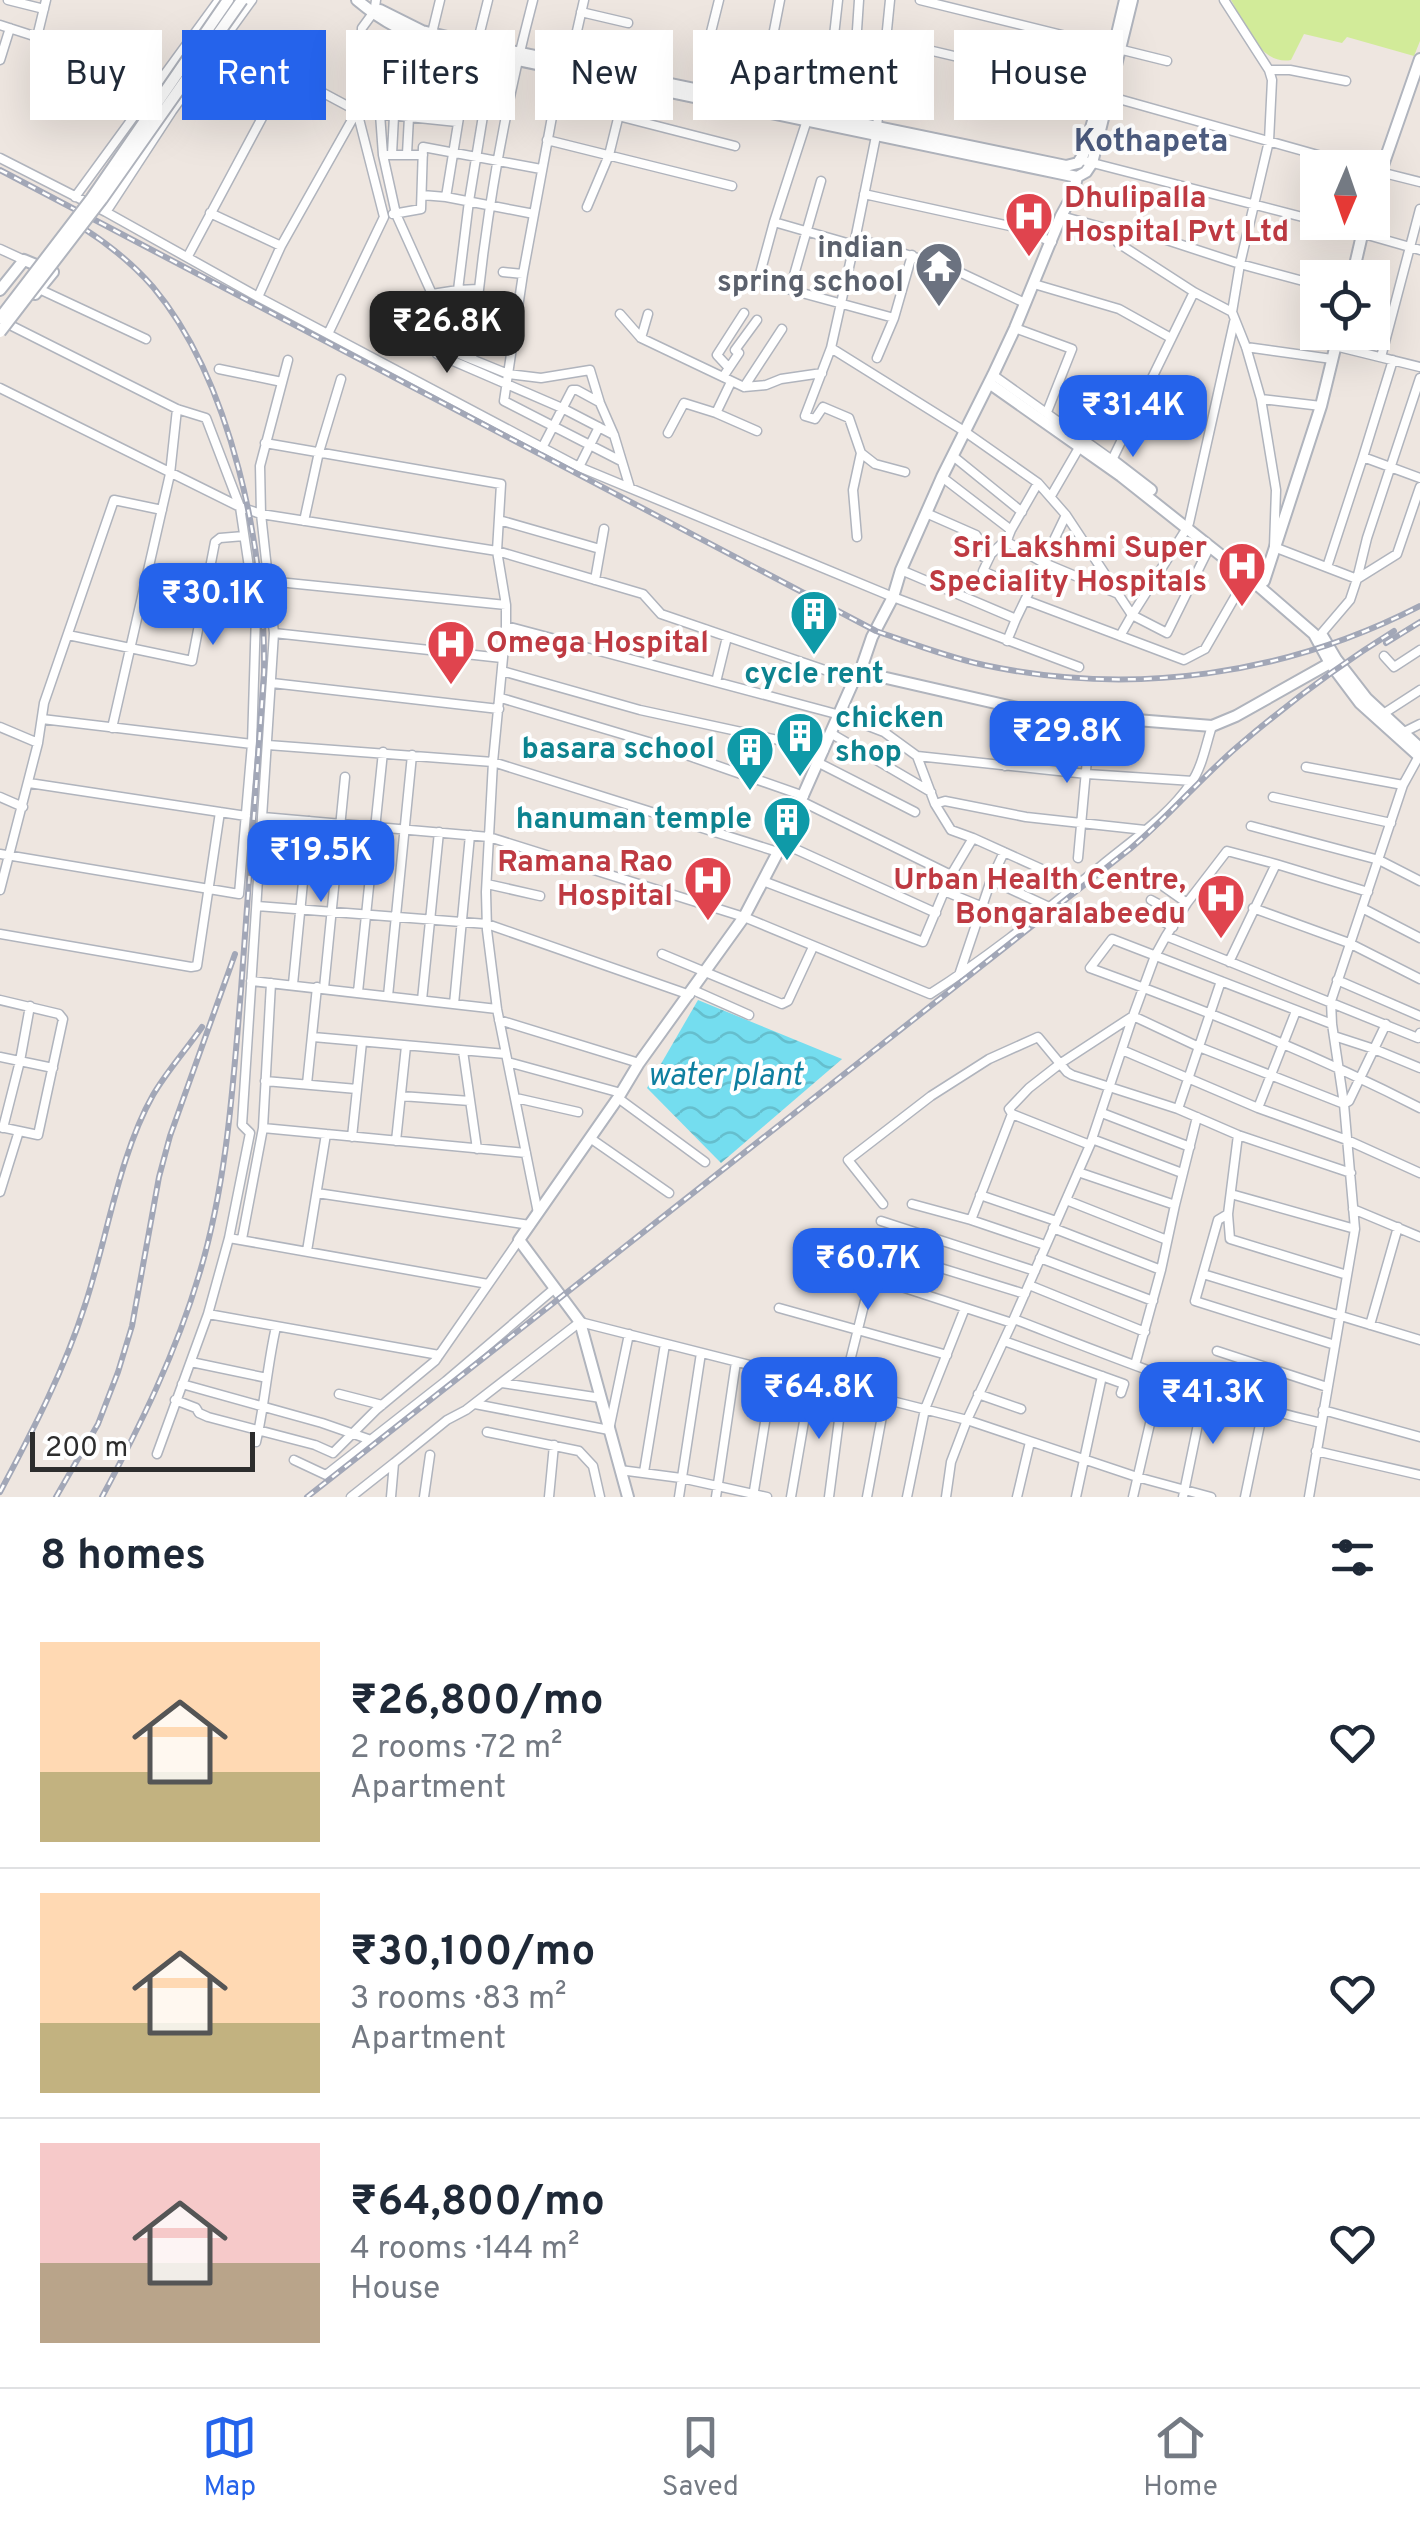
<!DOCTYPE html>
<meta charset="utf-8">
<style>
body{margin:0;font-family:Overpass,sans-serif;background:#f2f2f3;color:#1f2937;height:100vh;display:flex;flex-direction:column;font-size:38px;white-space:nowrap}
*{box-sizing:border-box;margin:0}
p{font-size:32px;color:#747a83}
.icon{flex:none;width:55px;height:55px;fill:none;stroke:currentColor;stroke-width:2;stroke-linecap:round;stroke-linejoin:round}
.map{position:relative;height:1497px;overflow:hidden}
.side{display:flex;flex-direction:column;background:#fff;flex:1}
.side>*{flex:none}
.hud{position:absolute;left:30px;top:30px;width:1360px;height:90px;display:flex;gap:20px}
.needle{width:65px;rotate:182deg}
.fabs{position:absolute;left:1300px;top:150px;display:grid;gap:20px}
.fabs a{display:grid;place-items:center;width:90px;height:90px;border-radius:0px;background:#fff;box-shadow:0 10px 40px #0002;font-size:50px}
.scale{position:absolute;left:30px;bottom:25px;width:225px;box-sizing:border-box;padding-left:10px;border:5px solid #2d2d2d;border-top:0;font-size:28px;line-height:35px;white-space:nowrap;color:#2d2d2d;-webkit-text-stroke:8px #fff;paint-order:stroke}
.price{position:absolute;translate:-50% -85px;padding:0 22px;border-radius:20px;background:#2563eb;color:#fff;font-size:32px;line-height:65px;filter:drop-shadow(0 2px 5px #0008)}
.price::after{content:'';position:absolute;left:50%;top:60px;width:30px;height:22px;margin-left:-15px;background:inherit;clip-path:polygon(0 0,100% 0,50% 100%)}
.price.selected{background:#222;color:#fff}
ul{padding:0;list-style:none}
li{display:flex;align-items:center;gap:30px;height:250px;padding:0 40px}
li+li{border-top:2px solid #e0e1e3}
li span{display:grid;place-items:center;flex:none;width:280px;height:200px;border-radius:0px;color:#555}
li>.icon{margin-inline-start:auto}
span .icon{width:120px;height:120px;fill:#fffc;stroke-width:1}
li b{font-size:42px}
h2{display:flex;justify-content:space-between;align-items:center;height:120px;padding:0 40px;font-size:42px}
.tag{padding:0 35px;border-radius:0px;background:#fff;box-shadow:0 10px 40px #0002;font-size:35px;line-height:90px}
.tag.selected{background:#2563eb;color:#fff}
.tab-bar{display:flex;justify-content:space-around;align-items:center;height:140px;border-top:2px solid #e0e1e3;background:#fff;font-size:28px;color:#747a83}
.tab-bar a{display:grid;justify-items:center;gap:5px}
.tab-bar .selected{color:#2563eb}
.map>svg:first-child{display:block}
.pitch{fill:#d2eb99}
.water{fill:url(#water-waves)}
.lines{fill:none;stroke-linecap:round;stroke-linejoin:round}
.street-casing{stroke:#b0b4bd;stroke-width:11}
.secondary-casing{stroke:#b0b4bd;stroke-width:14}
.street{stroke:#fff;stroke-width:8}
.secondary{stroke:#fff;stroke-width:10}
.rail-casing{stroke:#a2a7b7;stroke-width:6}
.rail{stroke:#fff;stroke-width:2.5;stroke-dasharray:8;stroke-linecap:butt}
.secondary-bridge-casing{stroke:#b0b4bd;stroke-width:14;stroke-linecap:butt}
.secondary-bridge{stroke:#fff;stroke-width:10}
.labels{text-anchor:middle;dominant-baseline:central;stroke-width:8;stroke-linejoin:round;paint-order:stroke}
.health-label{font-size:30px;font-weight:bold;fill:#be3a42;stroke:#fff;text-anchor:end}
.worship-label{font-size:30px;font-weight:bold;fill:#5b616d;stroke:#fff;text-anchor:end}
.culture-label{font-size:30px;font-weight:bold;fill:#0d838f;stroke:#fff;text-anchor:end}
.neighbourhood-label{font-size:32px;font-weight:bold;fill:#4c5b7e;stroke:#fff}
.water-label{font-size:32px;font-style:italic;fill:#0e7fa0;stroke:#fff}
</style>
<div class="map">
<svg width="1420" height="1497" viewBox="0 0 1420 1497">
<defs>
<pattern id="water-waves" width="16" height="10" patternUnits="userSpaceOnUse" patternTransform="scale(2.5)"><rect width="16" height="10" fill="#74ddef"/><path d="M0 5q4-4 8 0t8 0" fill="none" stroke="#65becd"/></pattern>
</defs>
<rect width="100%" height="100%" fill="#eee6e0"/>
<path class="pitch" d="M1231,0H1420V41L1414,56L1347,37L1342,43L1304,34L1291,60C1260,66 1244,22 1231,0Z"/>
<path class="water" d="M698,1000L842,1059L721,1163L647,1088Z"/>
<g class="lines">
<g class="street-casing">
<path id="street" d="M8,0L44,9
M859,0L855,60L885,62
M920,0L1167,61
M1224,0L1269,70L1272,80L1269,141L1240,264L1232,312L1246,347L1261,399L1276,490L1274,547L1357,579L1350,600L1321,634
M375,7L376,0
M581,12L628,23
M373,13L362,28L361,58L366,94L460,103
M0,25L37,37L151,100
M432,33L440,0
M37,37L46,0
M886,40L890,0
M221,43L286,73L357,111L384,217L328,334
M477,44L488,0
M0,60L10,28
M570,62L584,0
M362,66L394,68L464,80
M375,66L378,96
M394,68L395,97
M561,68L523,274L504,401L621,461
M1269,70H1290L1346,81
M697,88L719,0
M1108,96L1364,168
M413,98L414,71
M760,102L780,0
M618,116L735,146
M825,116L838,0
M807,120L774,222L758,281L894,318
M457,122L380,114L383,155L396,214L459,354L508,374L541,378L590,370L600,403L614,435L630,488
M547,140L732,186
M392,154L394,116
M407,154L409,117
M383,155H423
M0,158L106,212L258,297L579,467L893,597L1079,667
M1081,160L1318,221
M1372,170L1420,182
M864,194L1019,228L1052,242
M422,195L446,197L470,50
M75,197L219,0
M446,197L534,214
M587,207L609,155L627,82
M106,212L172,111L252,0
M210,213L281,246
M393,214L421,209L423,147L541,169
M1061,216L1112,230L1127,227L1240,264L1318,285
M774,222L854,245
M1322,222L1420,250
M1112,230L1118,243L1194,292
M856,238L957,271L1025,303
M0,249L24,260
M188,256L286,73
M503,272L523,274
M1034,284L1119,309L1171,338
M39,289L146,339
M478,289L458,290L469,201L493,55
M790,289L821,181
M432,294L458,290
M258,297L281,246L357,111L380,114
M620,314L641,338L744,387L766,385L781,379L822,373
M1015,328L1072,349L1047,412
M641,338L648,314
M1335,346L1420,367
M1246,347L1332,359
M831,348L964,431L1038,483L1066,515L1132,615L1120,636
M437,354L562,408L614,435
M1381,357L1420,209
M877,358L894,318L912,255
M472,359C482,238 502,117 533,0
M1393,360L1363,457L1420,478
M729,368L717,355L744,313
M219,369L282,382
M993,375L1112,460L1194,292L1232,312
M723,377L739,353L735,350L757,320
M1420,378L1367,538L1357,579L1397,554L1420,487
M744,387L782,329
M0,388L240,507L261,514L497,551L643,594L661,614L854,680
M1261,399L1321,406
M716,413L731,382
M668,433L684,403L716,413L757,431
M265,443L501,484L497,551L506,605V626L493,762L486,892L487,930L497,1009L538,1213
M542,448L572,390H577L599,402
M861,453L875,464L905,472
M953,456L1022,512
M579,467L599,427
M942,477L1011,530L1038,483
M1051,496L1080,446
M926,513L976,535L978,538L974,551L988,560
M499,520L600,549
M304,521L319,452L341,379
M1189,523L1234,322
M1187,528L1132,615L1167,633L1210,546
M1011,530L1007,540L1009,543L1042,562L1116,593
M857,537L853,490L861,453L849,418L823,407L815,419L805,416L831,348L854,245L876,136L886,40L1102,91
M1008,538L991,554L983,571L1029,592
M1327,567L1363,457
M901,570L1016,619L1007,641
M595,580L604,529
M268,581L506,605
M1025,600L1184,660L1205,649L1247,576
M1016,619L1066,515
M506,626L840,715L884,732L917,756L935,804L951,830L973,838L951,875L923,942L763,881
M274,633L502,658
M68,635L192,661L215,542L220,538L244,536
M1384,656L1394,667L1420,650
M502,671L640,710L824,750
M716,682L727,637
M272,683L499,709
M501,698L652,743L804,796
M1383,714L1420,690
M42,719L252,744
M0,727L38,743L0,890
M112,728L170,474L177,409
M1404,732L1420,724
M832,734L931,792
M38,743L44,703L114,500L162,510
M268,745L493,762L778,852
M917,756L1087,774L1193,781
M819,763L915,812
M1005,766L1016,708
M1306,767L1403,785
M29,783L246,816
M0,797L23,807
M1273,797L1391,823
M801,801L951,875
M935,804L945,801L1026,817L1145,830
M263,817L489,837L744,917L930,994C990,956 1046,910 1101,866C1131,841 1169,816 1191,783C1202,768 1206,744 1212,726
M1251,826L1379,860L1420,881
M973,838L1077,885
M782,843L936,913
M0,854L239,894L252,744L256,614L240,507L206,418L177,409L10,325
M1078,858L1091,716
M1276,864L1227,851L1187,903L1166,936L1418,1038L1420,1033
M991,880L1049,907
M487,884L540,896
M1160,884L1187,903
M944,891L983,907
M1151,900L1179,915
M257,906L487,924L690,995
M1253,908L1349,943L1420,979
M1362,908L1420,938
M1152,916L1173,927
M0,934L191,967L197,966L220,812
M662,954L782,1004L788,1001L813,947
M1229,962L1276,864L1368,892
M959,975L991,880L1004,852
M1337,980L1420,1016
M251,981L497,1009
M293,984L309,821
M324,988L345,777
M693,990L749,1015
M358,992L383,752
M388,996L412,755
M0,1000L59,1014L63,1019L38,1135L0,1127
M422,1000L439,832
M454,1004L470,835
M499,1020L639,1063
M1332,1024L1112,939L1090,968C1203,1009 1313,1053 1420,1108
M1334,1036L1374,1049L1420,1068
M313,1037L506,1054
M1122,1050L1258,1108L1347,1140L1420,1173
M463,1051L477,1149
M0,1057L53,1068
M508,1062L621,1093
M265,1081L357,1089
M307,1084L317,987
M401,1096L470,1101
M516,1098L578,1112
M618,1098L705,1162
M1258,1108L1296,1011
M1178,1109L1221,981
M1102,1113L1190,1147
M3,1128L20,1061L30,1006
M263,1128L526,1153
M1238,1135L1228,1214L1230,1239L1347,1275
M352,1137L362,1042
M590,1138L669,1193
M1092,1139L1182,1173
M396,1141L406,1046
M1090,1145L1012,1114L1009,1109L1029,1088L1061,1063L1133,1016L1155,956L1166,936
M1078,1172L1175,1205
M0,1192L19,1131
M317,1193L530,1225
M1231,1194L1355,1229
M980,1195L1056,1221
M1066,1200L1167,1240
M883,1204L848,1160L931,1096L989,1059L1038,1037L1067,1072L1072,1075L1178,1109L1238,1135L1351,1173
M912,1204L971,1220L1045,1245
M1353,1209L1420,1237
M1228,1214L1218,1220L1195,1301L1335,1345
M971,1220L1012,1114
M881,1221L1035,1271
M1053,1228L1161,1270
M229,1238L488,1284
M242,1239L263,1128L271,983
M856,1242L1025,1294
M307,1251L326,1134
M1040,1258L1153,1301
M1203,1274L1420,1340
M1029,1285L1145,1332
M779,1308L947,1355
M208,1314L439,1355
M1014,1319C1115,1358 1215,1399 1321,1423
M1370,1325L1398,1227
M1004,1341L1124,1384L1121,1393
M1217,1351L1327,1387
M191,1362L267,1378
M1135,1365L1161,1270L1175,1205L1197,1117
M502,1383L601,1398
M182,1384L322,1423L371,1440
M339,1394L382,1405
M978,1394L1021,1409
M175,1400L196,1408L199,1413L208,1417L315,1445L333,1453
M475,1404L609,1430L629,1334
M1323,1410L1420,1437
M487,1432L579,1451L593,1466L600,1497
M256,1442C265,1404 267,1366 276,1327
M1316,1451L1420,1475
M333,1453L376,1410L435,1361L519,1240
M157,1454L208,1314L229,1238L250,1133L242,1125L274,633L261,514L260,466L288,360
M294,1460L326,1475L446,1381L555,1288
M620,1470L681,1478L767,1497
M644,1472L665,1344
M351,1497L394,1463
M391,1497L394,1463L447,1420L466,1410L580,1322L967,1420L1137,1477L1211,1497
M424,1497L430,1455
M549,1497L554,1445
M679,1497L701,1353
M716,1497L736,1362
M753,1497L773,1372
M791,1497L811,1381
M829,1497L843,1389L871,1277L1012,1323
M867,1497L885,1400
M907,1497L925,1409L965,1308
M946,1497L951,1462L967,1420L1012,1323L1090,1145L1133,1016L1199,1047L1344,1104L1349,1101L1386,1024
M1017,1497L1030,1442
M1076,1497L1102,1376
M1133,1497L1161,1376
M1183,1497L1205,1390
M1245,1497L1263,1410
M1309,1497L1355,1229L1344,1104L1332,1024L1331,1001L1403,785L1419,756"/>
</g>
<g class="secondary-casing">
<path id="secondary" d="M357,0C383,22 408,35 441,44L1077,177L1086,172L1092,163L1132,0
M380,10L422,31L477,44L1066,166L1078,163L1083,155L1103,87
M1113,51L1125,0
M1372,197L1420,59
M1352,278L1365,222
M0,290L24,260L53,272L35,294
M989,383L1121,476L1247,576L1314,634L1330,663L1360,703L1420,757
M1112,460L1151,490
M1264,581L1321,406L1339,332
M1323,637L1336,659L1367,699L1420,748
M860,672L1035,712L1212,726L1236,716L1330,663
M628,1497L580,1322L519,1240L618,1098L639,1063L744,917L778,852L854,680L860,672L872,637L893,597L901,570L942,477L993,375L1015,328L1061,216L1073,194L1077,177"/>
</g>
<use href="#street" class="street"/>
<use href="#secondary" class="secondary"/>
<g class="rail-casing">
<path id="rail" d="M0,170L876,631C911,643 947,657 984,665C1132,697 1286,675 1420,606
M83,228C108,244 133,264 153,287C232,381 266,552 264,672C257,778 249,884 241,990C233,1085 227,1183 199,1275C176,1353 140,1426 102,1497
M1386,643L1420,622
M0,1492C32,1432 64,1371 85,1305C107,1239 119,1155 153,1095C167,1071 186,1050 202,1027
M56,1497L98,1424L118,1372L132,1326L159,1177L170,1136L235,954
M307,1497L1130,849C1168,817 1200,779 1237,747C1286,705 1339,665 1394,631"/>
</g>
<use href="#rail" class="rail"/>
<g class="secondary-bridge-casing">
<path id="secondary-bridge" d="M0,318L91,199L228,0
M0,332L102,199L242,0"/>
</g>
<use href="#secondary-bridge" class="secondary-bridge"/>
</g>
<defs>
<g id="hospital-pin" transform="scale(2.5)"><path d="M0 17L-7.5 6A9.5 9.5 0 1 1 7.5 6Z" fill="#e0444e" stroke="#fff"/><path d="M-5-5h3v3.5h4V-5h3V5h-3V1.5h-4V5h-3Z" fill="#fff"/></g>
<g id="temple-pin" transform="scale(2.5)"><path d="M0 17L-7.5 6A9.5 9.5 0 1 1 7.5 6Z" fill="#6b7280" stroke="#fff"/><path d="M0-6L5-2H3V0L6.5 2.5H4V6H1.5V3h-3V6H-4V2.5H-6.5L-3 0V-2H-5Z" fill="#fff"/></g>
<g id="building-pin" transform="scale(2.5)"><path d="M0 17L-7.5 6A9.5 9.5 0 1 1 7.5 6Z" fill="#0f9aa8" stroke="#fff"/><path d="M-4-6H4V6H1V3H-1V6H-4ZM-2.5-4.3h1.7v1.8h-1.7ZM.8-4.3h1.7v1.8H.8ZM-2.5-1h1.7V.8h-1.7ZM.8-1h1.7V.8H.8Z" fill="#fff"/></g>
</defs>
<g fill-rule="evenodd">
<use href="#hospital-pin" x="1029" y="216"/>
<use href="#temple-pin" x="939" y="266"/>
<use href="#hospital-pin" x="1242" y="566"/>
<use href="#building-pin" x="814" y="614"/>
<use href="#hospital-pin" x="451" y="644"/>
<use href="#building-pin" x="800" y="736"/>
<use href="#building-pin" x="750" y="750"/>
<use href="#building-pin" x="787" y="820"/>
<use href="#hospital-pin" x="708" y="880"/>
<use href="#hospital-pin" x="1221" y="898"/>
</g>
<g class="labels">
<g class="health-label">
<text x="1064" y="199" text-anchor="start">Dhulipalla<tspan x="1064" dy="34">Hospital Pvt Ltd</tspan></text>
<text x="1207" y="549">Sri Lakshmi Super<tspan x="1207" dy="34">Speciality Hospitals</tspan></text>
<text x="486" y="644" text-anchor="start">Omega Hospital</text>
<text x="673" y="863">Ramana Rao<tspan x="673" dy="34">Hospital</tspan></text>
<text x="1186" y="881">Urban Health Centre,<tspan x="1186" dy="34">Bongaralabeedu</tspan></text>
</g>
<g class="worship-label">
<text x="904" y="249">indian<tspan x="904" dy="34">spring school</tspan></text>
</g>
<g class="culture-label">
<text x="814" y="675" text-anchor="middle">cycle rent</text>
<text x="835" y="719" text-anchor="start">chicken<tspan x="835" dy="34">shop</tspan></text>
<text x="715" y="750">basara school</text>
<text x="752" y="820">hanuman temple</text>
</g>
<g class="neighbourhood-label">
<text x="1151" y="143">Kothapeta</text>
</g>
<g class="water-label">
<text x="725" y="1077">water plant</text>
</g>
</g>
</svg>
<div class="fabs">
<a><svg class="needle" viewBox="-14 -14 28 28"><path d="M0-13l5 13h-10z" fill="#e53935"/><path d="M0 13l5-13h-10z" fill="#747a83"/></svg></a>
<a><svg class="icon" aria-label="locate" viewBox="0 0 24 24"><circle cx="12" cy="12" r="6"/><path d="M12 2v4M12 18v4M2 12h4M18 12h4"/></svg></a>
</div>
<div class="scale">200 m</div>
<b class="price selected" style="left:447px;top:376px">₹26.8K</b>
<b class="price" style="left:1133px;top:460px">₹31.4K</b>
<b class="price" style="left:213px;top:648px">₹30.1K</b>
<b class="price" style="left:1067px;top:786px">₹29.8K</b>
<b class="price" style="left:321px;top:905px">₹19.5K</b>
<b class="price" style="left:868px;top:1313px">₹60.7K</b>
<b class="price" style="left:819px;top:1442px">₹64.8K</b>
<b class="price" style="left:1213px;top:1447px">₹41.3K</b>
<div class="hud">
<a class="tag">Buy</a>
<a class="tag selected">Rent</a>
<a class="tag">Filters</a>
<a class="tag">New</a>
<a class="tag">Apartment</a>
<a class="tag">House</a>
</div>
</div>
<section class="side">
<h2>8 homes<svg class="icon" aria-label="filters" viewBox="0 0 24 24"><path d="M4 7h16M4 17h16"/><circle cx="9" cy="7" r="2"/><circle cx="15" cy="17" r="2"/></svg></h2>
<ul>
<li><span style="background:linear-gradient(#ffd9b3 65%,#c2b280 0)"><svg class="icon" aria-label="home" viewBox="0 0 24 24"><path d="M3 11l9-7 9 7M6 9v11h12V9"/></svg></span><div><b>₹26,800/mo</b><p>2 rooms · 72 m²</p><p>Apartment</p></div><svg class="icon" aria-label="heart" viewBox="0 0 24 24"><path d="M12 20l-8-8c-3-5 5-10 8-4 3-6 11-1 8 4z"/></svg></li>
<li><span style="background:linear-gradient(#ffd9b3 65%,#c2b280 0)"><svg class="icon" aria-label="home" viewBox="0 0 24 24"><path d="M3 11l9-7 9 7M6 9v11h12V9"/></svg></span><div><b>₹30,100/mo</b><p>3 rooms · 83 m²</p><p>Apartment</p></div><svg class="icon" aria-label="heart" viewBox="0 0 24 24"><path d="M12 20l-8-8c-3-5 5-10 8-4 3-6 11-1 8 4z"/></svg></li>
<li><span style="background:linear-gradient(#f6c9c9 60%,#b9a48a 0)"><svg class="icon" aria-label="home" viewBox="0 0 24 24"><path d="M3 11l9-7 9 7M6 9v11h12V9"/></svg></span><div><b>₹64,800/mo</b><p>4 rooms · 144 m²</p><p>House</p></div><svg class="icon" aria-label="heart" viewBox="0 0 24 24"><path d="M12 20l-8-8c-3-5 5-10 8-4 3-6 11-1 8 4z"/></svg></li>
</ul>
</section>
<nav class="tab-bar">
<a class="selected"><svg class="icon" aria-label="map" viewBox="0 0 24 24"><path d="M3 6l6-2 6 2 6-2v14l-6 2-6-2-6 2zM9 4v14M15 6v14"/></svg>Map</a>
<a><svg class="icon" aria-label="saved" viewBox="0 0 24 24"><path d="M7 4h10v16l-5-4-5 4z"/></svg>Saved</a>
<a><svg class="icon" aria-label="home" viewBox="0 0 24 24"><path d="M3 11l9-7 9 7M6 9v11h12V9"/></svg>Home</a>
</nav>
